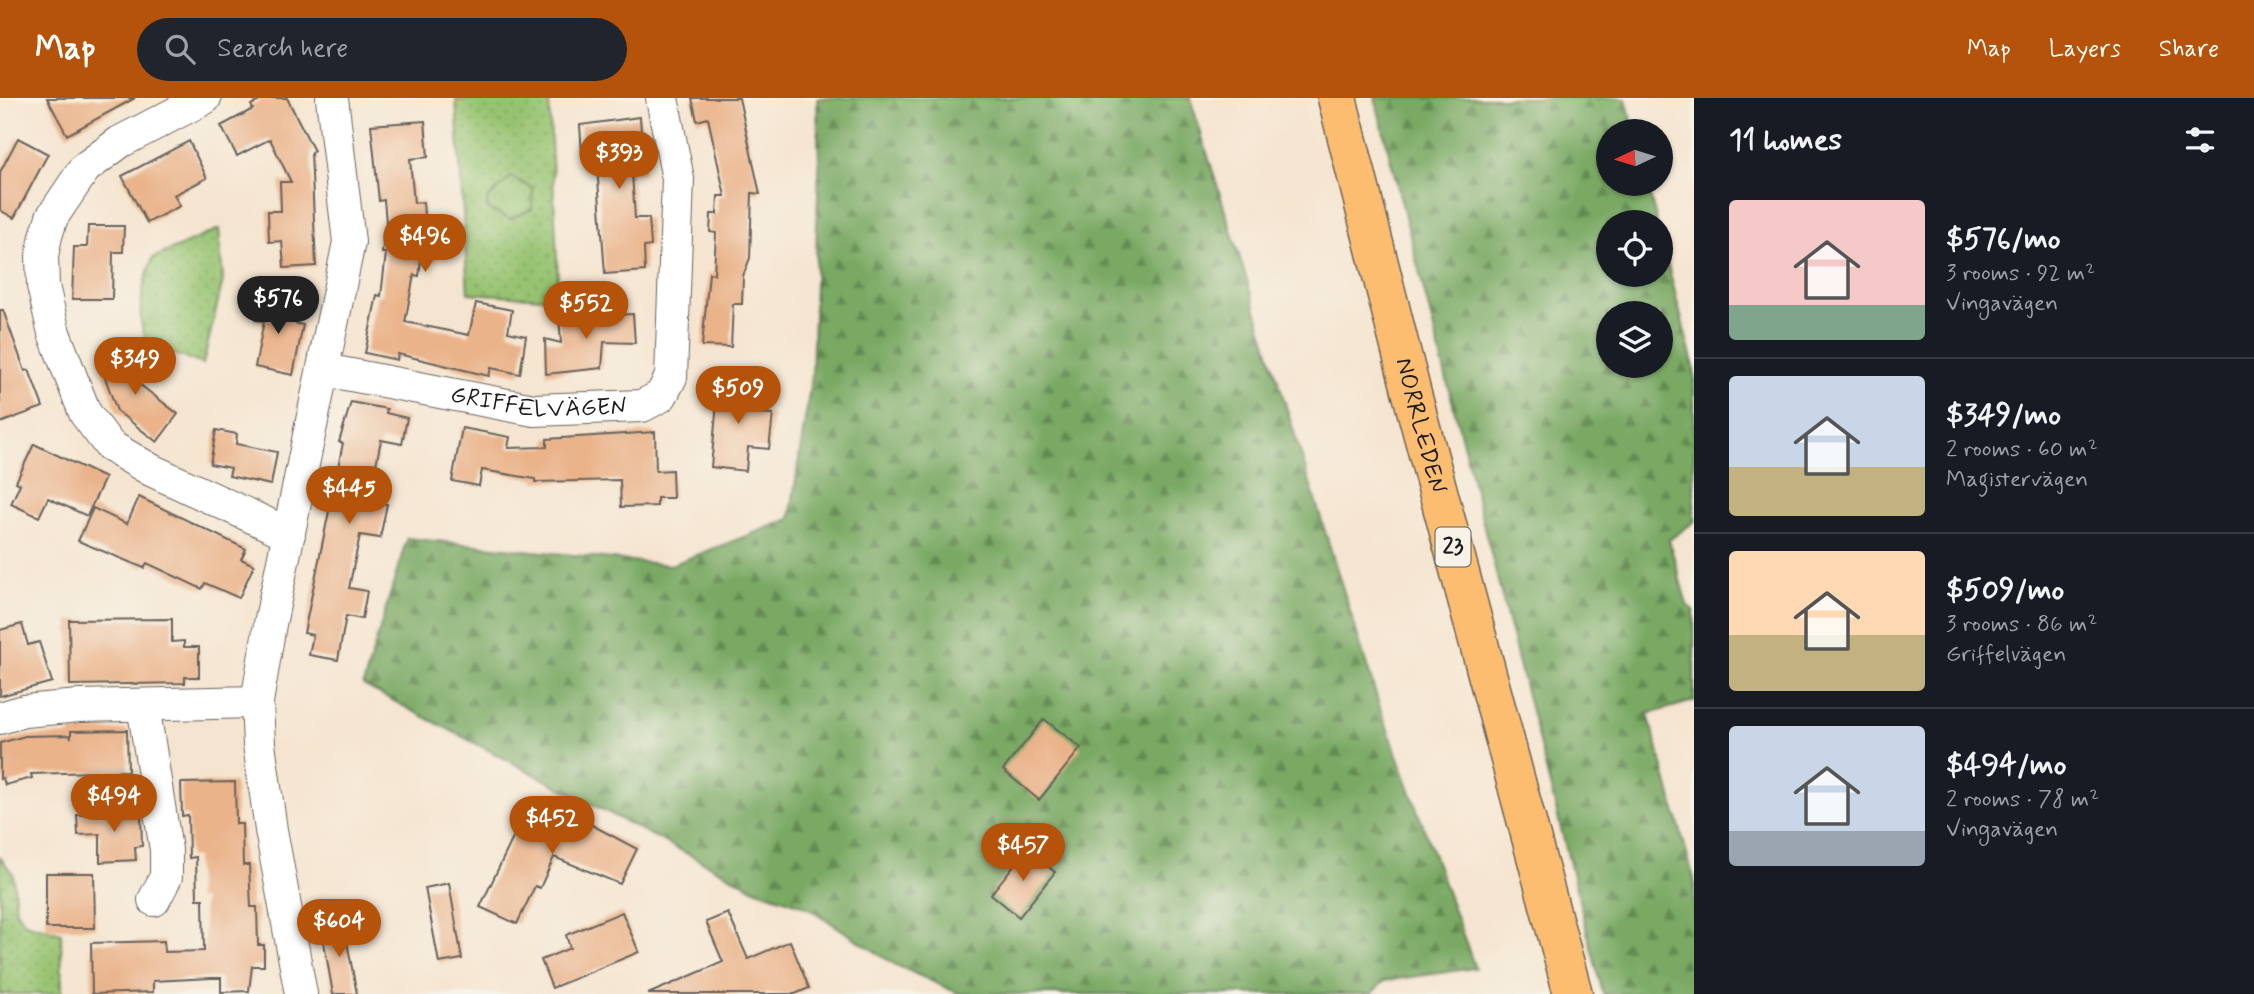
<!DOCTYPE html>
<meta charset="utf-8">
<style>
body{margin:0;font-family:Mynerve,sans-serif;background:#20242c;color:#f1f3f6;height:100vh;display:flex;flex-direction:column;font-size:26px;white-space:nowrap}
*{box-sizing:border-box;margin:0}
p{font-size:23px;color:#9ea1a6}
.icon{flex:none;width:38px;height:38px;fill:none;stroke:currentColor;stroke-width:2;stroke-linecap:round;stroke-linejoin:round}
.map{position:relative;flex:1;overflow:hidden}
.details{display:flex;flex-direction:column;background:#171b24;width:560px}
.details>*{flex:none}
.needle{width:46px;rotate:266deg}
.buttons{position:absolute;left:1596px;top:21px;display:grid;gap:14px}
.buttons a{display:grid;place-items:center;width:77px;height:77px;border-radius:50%;background:#171b24;box-shadow:0 2px 5px #0004;font-size:35px}
.price{position:absolute;translate:-50% -60px;padding:0 16px;border-radius:24px;background:#b45309;color:#fff;font-size:23px;line-height:46px;filter:drop-shadow(0 2px 4px #0008)}
.price::after{content:'';position:absolute;left:50%;top:42px;width:21px;height:16px;margin-left:-10px;background:inherit;clip-path:polygon(0 0,100% 0,50% 100%)}
.price.current{background:#222;color:#fff}
ul{padding:0;list-style:none}
li{display:flex;align-items:center;gap:21px;height:175px;padding:0 35px}
li+li{border-top:2px solid #363941}
li span{display:grid;place-items:center;flex:none;width:196px;height:140px;border-radius:7px;color:#555}
li>.icon{margin-inline-start:auto}
span .icon{width:84px;height:84px;fill:#fffc;stroke-width:1}
li b{font-size:30px}
h2{display:flex;justify-content:space-between;align-items:center;height:84px;padding:0 35px;font-size:30px}
header{display:flex;align-items:center;gap:42px;box-sizing:border-box;height:98px;padding:0 35px;background:#b45309;color:#fff}
header strong{font-size:33px}
nav{display:flex;gap:38px;margin-inline-start:auto;font-size:24px}
.search{width:490px;height:63px;background:#20242c;display:flex;align-items:center;gap:18px;box-sizing:border-box;padding:0 24px;border-radius:38px;color:#9ea1a6;font-size:26px}
main{display:flex;flex:1;min-height:0}
.map>svg:first-child{display:block}
.grass{fill:url(#grass-dots);stroke:#5a7046;stroke-width:2}
.forest{fill:url(#forest-firs);stroke:#4a6240;stroke-width:2;fill-rule:evenodd}
.park{fill:url(#park-crowns);stroke:#5a7046;stroke-width:2}
.building{fill:#eab38a}
.lines{fill:none;stroke-linecap:round;stroke-linejoin:round}
.minor-casing{stroke:#68625b;stroke-width:34}
.highway-casing{stroke:#68625b;stroke-width:41}
.minor{stroke:#fff;stroke-width:32}
.highway{stroke:#fcbd6f;stroke-width:38}
.labels{text-anchor:middle;dominant-baseline:central;stroke-width:5;stroke-linejoin:round;paint-order:stroke}
.shield{fill:#f7f3e8;stroke:#5e5c59;stroke-width:2}
.shield-label{font-size:23px;font-weight:bold;fill:#1c1c1c}
.street-label{font-size:24px;fill:#1c1c1c;stroke:#f7f3e8}
</style>
<header>
<strong>Map</strong>
<div class="search"><svg class="icon" aria-label="search" viewBox="0 0 24 24"><circle cx="10" cy="10" r="6"/><path d="M15 15l6 6"/></svg>Search here</div>
<nav><a>Map</a><a>Layers</a><a>Share</a></nav>
</header>
<main>
<div class="map">
<svg width="1694" height="896" viewBox="0 0 1694 896">
<defs>
<pattern id="grass-dots" width="8" height="8" patternUnits="userSpaceOnUse" patternTransform="scale(1.75)"><rect width="8" height="8" fill="#97c371"/><path d="M2 2h.1M6 6h.1" fill="none" stroke="#82a761" stroke-width="1.8" stroke-linecap="round"/></pattern>
<pattern id="forest-firs" width="22" height="20" patternUnits="userSpaceOnUse" patternTransform="scale(1.75)"><rect width="22" height="20" fill="#79a963"/><path d="M5 1l3.5 6h-7zM16 11l3.5 6h-7z" fill="#628951"/></pattern>
<pattern id="park-crowns" width="20" height="18" patternUnits="userSpaceOnUse" patternTransform="scale(1.75)"><rect width="20" height="18" fill="#97c371"/><path d="M2 6a3 3 0 1 1 6 0M12 15a3 3 0 1 1 6 0" fill="none" stroke="#82a761"/></pattern>
</defs>
<rect width="100%" height="100%" fill="#f7f3e8"/>
<filter id="ink" filterUnits="userSpaceOnUse"><feTurbulence type="fractalNoise" baseFrequency=".0143" numOctaves="2"/><feDisplacementMap in="SourceGraphic" scale="14" xChannelSelector="R" yChannelSelector="G"/><feConvolveMatrix kernelMatrix="1 2 1 2 8 2 1 2 1" color-interpolation-filters="sRGB"/></filter>
<filter id="wash" filterUnits="userSpaceOnUse"><feTurbulence type="fractalNoise" baseFrequency=".00686" numOctaves="4" result="noise"/><feDisplacementMap in="SourceGraphic" scale="28" xChannelSelector="R" yChannelSelector="G"/><feGaussianBlur stdDeviation="1.57" result="paint"/><feColorMatrix in="noise" values="0 0 0 0 0 0 0 0 0 0 0 0 0 0 0 0 0 1.4 0 .05"/><feComposite in="paint" operator="in"/></filter>
<g filter="url(#wash)">
<rect width="100%" height="100%" fill="#f5e5d0"/>
<path class="grass" d="M456,2H549L559,201L468,195Z
M219,131L223,182L203,266L151,248C132,227 143,184 153,160Z
M0,759L13,776L16,813L25,825L61,835L62,896H0Z"/>
<path class="forest" d="M817,0H1190L1381,613L1475,870L1384,883L1371,896H960L896,867L805,808L757,792L363,587L407,440L671,467L790,421L812,275L819,67Z
M1375,0H1626L1634,33H1608V86H1647L1657,124H1608V177H1661V139L1694,270V424L1669,442L1687,507L1694,512V603L1648,616L1694,781V896H1603ZM1661,215V268H1608V215Z"/>
<path class="park" d="M511,79L533,90L532,111L510,121L488,111L487,102Z"/>
<g id="blocks">
<path class="building" d="M47,0H135L67,37Z
M266,0H287L314,53L311,54L316,168L284,170L282,143L269,144L268,113H281L280,84H291L270,41L237,58L221,28L253,11L251,7Z
M692,0H739L760,96L752,95L750,160L743,178L742,206H733L731,249L702,248L709,175L714,176L716,135L710,134L711,116H717L718,98H725L708,20L697,23Z
M640,19L641,33H644V75L632,76L635,120H649L651,148L644,149L645,173L605,176L596,54L582,55L580,27Z
M425,23L428,59L410,61L414,105L423,104L425,132L419,178L414,177L405,224L469,237L476,205L512,212L508,234L526,238L520,276L491,270L489,278L398,256L397,262L365,255L377,197L381,198L386,155H382L386,124L384,102L379,103L371,27Z
M18,40L48,56L14,120L0,112V74Z
M189,43L207,80L174,97L180,108L147,125L122,78Z
M88,128H124L123,154H113L112,201H72L74,149H87Z
M260,197L294,204L290,224L303,227L293,277L255,269L264,223L255,222Z
M0,212H3L25,273L29,272L43,309L0,325Z
M581,216V219L633,216L635,245L604,244L602,270L546,276L545,241L561,245L559,217Z
M124,251L135,283L178,316L157,344L117,313L98,260Z
M719,283L758,287L755,315L773,316L769,351L748,349L746,373L711,369Z
M351,304L387,311L386,315L407,320L402,346L381,342L369,402L387,406L380,440L360,437L349,490L367,493L362,521L346,518L338,562L309,557L313,537L304,535L343,345L339,344Z
M462,330L510,339L508,350L547,349V341L655,334L656,373L672,372L673,400H657V408L621,409L620,382L535,384V381L482,372L479,388L452,383Z
M216,332L237,336L236,346L277,354L271,387L229,378L231,370L210,366Z
M34,346L105,380L87,418L48,400L39,419L11,406L20,386L16,384Z
M139,399L246,451L241,461L254,467L239,500L205,485L202,491L147,465L144,470L78,443L93,410L127,426Z
M172,521V544L184,543V549H199V579H185V585L70,587L69,522Z
M22,526L28,547L39,544L52,584L0,598V532Z
M1044,621L1081,650L1039,702L1003,672Z
M127,632L128,673L31,676L32,680L5,687L3,680L0,681V645L25,638L70,637L71,640V633Z
M235,684L236,726H242L243,767H249L251,809H257L258,847H264V868H252L249,893L221,894V880H211L153,883V894L92,896L91,845L164,843L165,854L204,853L203,801H197L196,759L189,760L188,717L182,718L181,685Z
M532,700L544,706L545,702L637,751L620,786L554,759L540,790L535,788L517,826L480,809Z
M141,715L142,748L135,749L136,762L100,764V736L78,737L77,717Z
M1026,752L1055,774L1019,819L991,796Z
M46,775H94L95,830H46Z
M449,785L462,861L439,865L425,790Z
M622,814L639,854L552,890L541,862L570,850L566,837Z
M728,815L748,861L790,843L809,890L795,896H648L723,864L706,824Z
M343,823L357,896H333L321,827Z"/>
</g>
</g>
<g filter="url(#ink)">
<use href="#blocks" fill-opacity="0" stroke="#68625b" stroke-width="2"/>
<g class="lines">
<g class="minor-casing">
<g id="minor">
<path d="M205,0L120,44L85,70L52,119L46,138L42,158L43,188L54,235L85,315L110,348L151,372L289,436"/>
<path id="s1" d="M325,272L534,312L642,308L661,298L671,279L678,81L662,0"/>
<path d="M143,607L166,752V779L154,802"/>
<path d="M0,620L24,613L79,608L257,604"/>
<path d="M301,896L271,732L259,646L257,604L270,526L349,144L332,0"/>
</g>
</g>
<g class="highway-casing">
<g id="highway">
<path id="s2" d="M1337,0L1413,300L1573,896"/>
</g>
</g>
<use href="#minor" class="minor"/>
<use href="#highway" class="highway"/>
</g>
</g>
<g class="labels">
<rect class="shield" x="1435.5" y="429.5" width="35" height="39" rx="5"/>
<g class="shield-label">
<text x="1453" y="449">23</text>
</g>
<g class="street-label">
<text stroke="none"><textPath href="#s1" startOffset="217">GRIFFELVÄGEN</textPath></text>
<text stroke="none"><textPath href="#s2" startOffset="338">NORRLEDEN</textPath></text>
</g>
</g>
</svg>
<div class="buttons">
<a><svg class="needle" viewBox="-14 -14 28 28"><path d="M0-13l5 13h-10z" fill="#e53935"/><path d="M0 13l5-13h-10z" fill="#9ea1a6"/></svg></a>
<a><svg class="icon" aria-label="locate" viewBox="0 0 24 24"><circle cx="12" cy="12" r="6"/><path d="M12 2v4M12 18v4M2 12h4M18 12h4"/></svg></a>
<a><svg class="icon" aria-label="layers" viewBox="0 0 24 24"><path d="M12 4l9 5-9 5-9-5zM3 14l9 5 9-5"/></svg></a>
</div>
<b class="price" style="left:619px;top:93px">$393</b>
<b class="price" style="left:425px;top:176px">$496</b>
<b class="price current" style="left:278px;top:238px">$576</b>
<b class="price" style="left:586px;top:243px">$552</b>
<b class="price" style="left:135px;top:299px">$349</b>
<b class="price" style="left:738px;top:328px">$509</b>
<b class="price" style="left:349px;top:428px">$445</b>
<b class="price" style="left:114px;top:736px">$494</b>
<b class="price" style="left:552px;top:758px">$452</b>
<b class="price" style="left:1023px;top:785px">$457</b>
<b class="price" style="left:339px;top:861px">$604</b>
</div>
<section class="details">
<h2>11 homes<svg class="icon" aria-label="filters" viewBox="0 0 24 24"><path d="M4 7h16M4 17h16"/><circle cx="9" cy="7" r="2"/><circle cx="15" cy="17" r="2"/></svg></h2>
<ul>
<li><span style="background:linear-gradient(#f6c9c9 75%,#7fa58c 0)"><svg class="icon" aria-label="home" viewBox="0 0 24 24"><path d="M3 11l9-7 9 7M6 9v11h12V9"/></svg></span><div><b>$576/mo</b><p>3 rooms · 92 m²</p><p>Vingavägen</p></div></li>
<li><span style="background:linear-gradient(#c9d6e8 65%,#c2b280 0)"><svg class="icon" aria-label="home" viewBox="0 0 24 24"><path d="M3 11l9-7 9 7M6 9v11h12V9"/></svg></span><div><b>$349/mo</b><p>2 rooms · 60 m²</p><p>Magistervägen</p></div></li>
<li><span style="background:linear-gradient(#ffd9b3 60%,#c2b280 0)"><svg class="icon" aria-label="home" viewBox="0 0 24 24"><path d="M3 11l9-7 9 7M6 9v11h12V9"/></svg></span><div><b>$509/mo</b><p>3 rooms · 86 m²</p><p>Griffelvägen</p></div></li>
<li><span style="background:linear-gradient(#c9d6e8 75%,#9aa5b1 0)"><svg class="icon" aria-label="home" viewBox="0 0 24 24"><path d="M3 11l9-7 9 7M6 9v11h12V9"/></svg></span><div><b>$494/mo</b><p>2 rooms · 78 m²</p><p>Vingavägen</p></div></li>
</ul>
</section>
</main>
